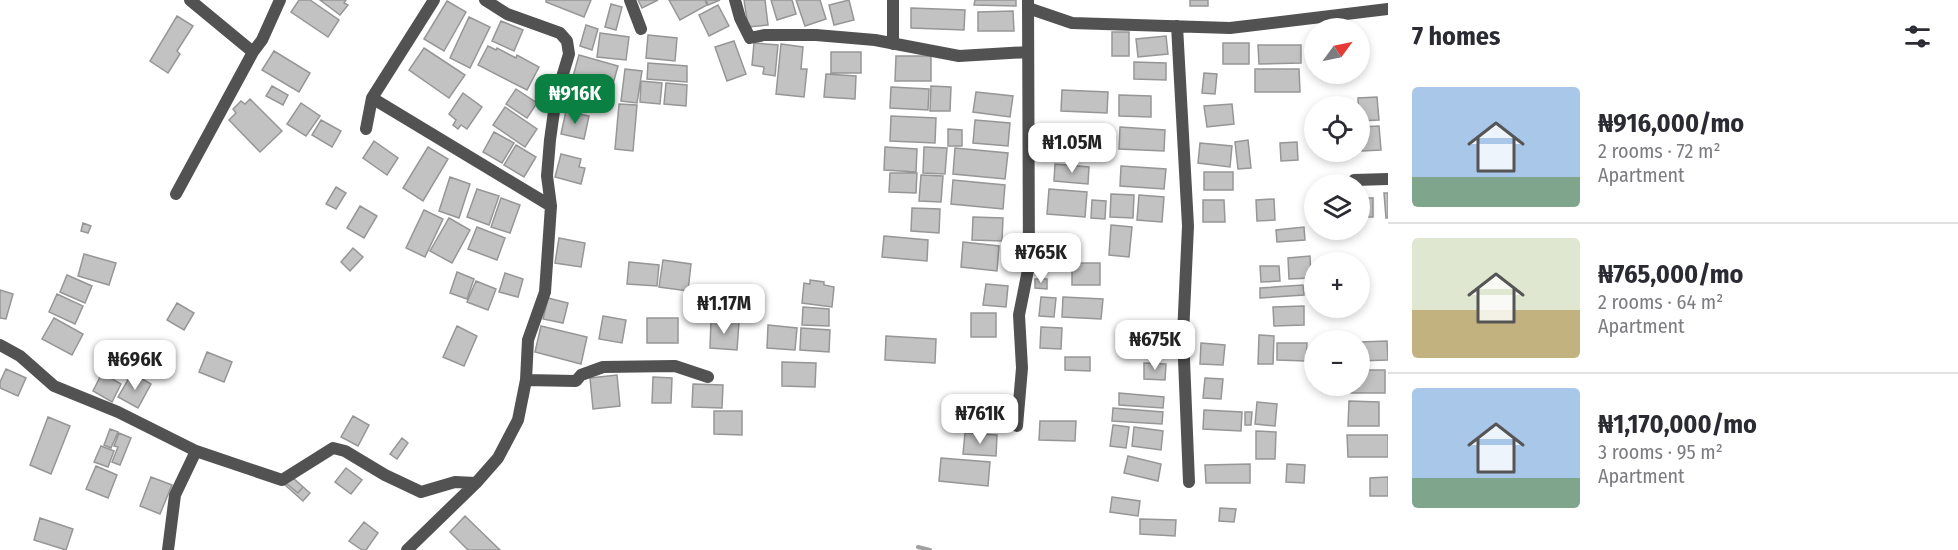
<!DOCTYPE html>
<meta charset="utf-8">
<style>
body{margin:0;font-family:"Fira Sans Condensed",sans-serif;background:#f7f7f7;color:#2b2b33;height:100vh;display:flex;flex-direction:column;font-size:22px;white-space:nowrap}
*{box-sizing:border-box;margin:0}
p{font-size:20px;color:#7c7c81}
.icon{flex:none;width:33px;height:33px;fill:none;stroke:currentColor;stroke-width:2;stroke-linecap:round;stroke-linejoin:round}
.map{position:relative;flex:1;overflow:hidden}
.side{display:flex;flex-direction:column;background:#fff;width:570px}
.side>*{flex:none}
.needle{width:39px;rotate:57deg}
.buttons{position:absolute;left:1304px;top:18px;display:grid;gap:12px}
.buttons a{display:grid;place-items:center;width:66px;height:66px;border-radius:50%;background:#fff;box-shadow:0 3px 9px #0003;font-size:30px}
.price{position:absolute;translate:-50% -51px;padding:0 14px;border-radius:12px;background:#fff;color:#222;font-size:20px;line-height:39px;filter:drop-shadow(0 2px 3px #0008)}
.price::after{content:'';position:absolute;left:50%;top:36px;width:18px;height:14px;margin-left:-9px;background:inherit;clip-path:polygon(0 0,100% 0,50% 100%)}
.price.selected{background:#0b8043;color:#fff}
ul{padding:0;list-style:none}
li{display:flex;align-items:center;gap:18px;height:150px;padding:0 24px}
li+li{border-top:2px solid #e1e1e2}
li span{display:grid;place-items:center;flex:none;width:168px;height:120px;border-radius:6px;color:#555}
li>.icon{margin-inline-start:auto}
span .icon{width:72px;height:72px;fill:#fffc;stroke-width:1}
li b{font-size:26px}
h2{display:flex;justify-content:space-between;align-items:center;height:72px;padding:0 24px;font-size:26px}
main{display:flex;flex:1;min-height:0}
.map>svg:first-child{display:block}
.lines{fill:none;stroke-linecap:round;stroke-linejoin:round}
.stream{stroke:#a0a0a0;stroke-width:4}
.building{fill:#c2c2c2;stroke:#969696;stroke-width:1.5}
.minor{stroke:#525252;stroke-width:12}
</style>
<main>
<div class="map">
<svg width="1388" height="550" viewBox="0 0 1388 550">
<rect width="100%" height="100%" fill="#fff"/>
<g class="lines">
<path class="stream" d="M918,547L930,550"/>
</g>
<path class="building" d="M299,0H310L339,20L328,37L291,12Z
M320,0H346L344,3L348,5L340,15Z
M546,0H591L584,17L546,2Z
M638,0H658L642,8Z
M669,0H705L707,5L680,20Z
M706,0H720L708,5Z
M744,0H765L768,25L748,27Z
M771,0H792L796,14L777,20Z
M796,0H820L826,19L805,26Z
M849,0L854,20L834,25L829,5Z
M975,0H1016V6L974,5Z
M1190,0H1208V6H1190Z
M447,1L466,12L444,51L424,39Z
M611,4L622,7L616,30L605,27Z
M718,5L729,26L709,36L699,15Z
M911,8L965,10L964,30L911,28Z
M1013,11L1014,31H978V12Z
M177,16L193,26L177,51L180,54L168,73L150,61Z
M469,17L490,27L470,68L450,58Z
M501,21L523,30L514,51L492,41Z
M586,25L598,29L592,50L580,46Z
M1112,32H1129V56H1112Z
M600,33L629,37L626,60L597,57Z
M648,35L677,38L675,61L646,58Z
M1166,36L1168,54L1138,57L1136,39Z
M734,41L746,74L727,81L715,47Z
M754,43L778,45L775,76L763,74L764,67L752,65Z
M1223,43H1249V64H1223Z
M781,44L803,47L801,69H807L804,97L776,94Z
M1258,45H1301V63L1259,64Z
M488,46L496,50L497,48L516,58L517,55L539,67L527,90L478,65Z
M424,48L465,75L449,98L409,70Z
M274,51L310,73L299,92L262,70Z
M831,52H861V73H831Z
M579,55L618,66L611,91L572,80Z
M896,56H931V81H895Z
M1134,62L1166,63V80L1134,79Z
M648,63L687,66V82L647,79Z
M625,69L642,71L637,103L621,101Z
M1255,69H1299L1300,92H1255Z
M1204,73L1217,74L1215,94L1202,93Z
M826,74L856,76L855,99L824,97Z
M641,81L662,83L660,104L640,102Z
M666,83L687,85L686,106L664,104Z
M272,86L288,95L283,105L266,96Z
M931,86L951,87L950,111H930Z
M891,87L929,89L928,110L890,108Z
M516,89L537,103L527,118L506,104Z
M1062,90L1108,92L1107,113L1061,111Z
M976,92L1013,96L1010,117L973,112Z
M463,93L482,107L467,129L461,125L458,129L453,125L456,120L449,114Z
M1119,95L1151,96V117L1119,116Z
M1377,97L1379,120L1359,121L1358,98Z
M250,99L282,131L260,152L229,120L236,113L233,109L241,101L245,104Z
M301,103L320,116L306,136L287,124Z
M619,104L637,105L633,151L615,149Z
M1232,104L1234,124L1207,127L1204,106Z
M505,107L537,129L525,147L493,125Z
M566,111L589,116L584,139L561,134Z
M891,116L936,118L935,143L890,141Z
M321,120L341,131L332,147L312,135Z
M975,120L1010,123L1008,146L973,143Z
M1379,126L1381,150L1362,151L1361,127Z
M1120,127L1165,130L1164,151L1119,149Z
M948,129L962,130V146H948Z
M494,132L514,143L502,163L483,152Z
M1248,140L1251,168L1238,169L1235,142Z
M374,141L398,158L387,175L363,158Z
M1297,142L1298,160L1281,161L1280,143Z
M1200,143L1232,146L1230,167L1198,163Z
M516,145L536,157L524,177L504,165Z
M428,147L448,159L423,201L403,188Z
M885,147L917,149L916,172L884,170Z
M924,147L947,148L945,174L923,173Z
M955,148L1008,153L1005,179L953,174Z
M561,154L581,159L579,167L585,168L581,184L555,177Z
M1055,164L1089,167L1088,184L1054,181Z
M1121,166L1166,169L1164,189L1120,186Z
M1204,172H1233V190H1204Z
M890,173H917L916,193L889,192Z
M921,175L943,176L941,202L919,201Z
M450,177L470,184L459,218L439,211Z
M953,180L1005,185L1003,209L951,204Z
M336,187L346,193L336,209L326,204Z
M477,189L499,196L489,225L467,217Z
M1049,189L1087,192L1085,217L1047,214Z
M1384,193H1388V218H1386Z
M1111,194L1134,195L1133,218L1110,217Z
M1139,195L1164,197L1162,222L1137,220Z
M501,198L520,205L510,233L491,227Z
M1359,198H1373V217H1359Z
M1274,199L1275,220L1257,221L1256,200Z
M1092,200L1106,201L1105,219L1091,218Z
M1203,200H1224L1225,222H1203Z
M360,206L377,216L364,238L347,228Z
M912,208L940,209L939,233L911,231Z
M424,210L443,219L425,257L406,248Z
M973,217L1003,218L1002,241L972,240Z
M449,218L470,230L452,263L430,251Z
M83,223L91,226L88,233L81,231Z
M1111,225L1132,227L1129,257L1109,255Z
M477,227L505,238L497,260L468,249Z
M1304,227L1305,240L1277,242L1276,230Z
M884,236L928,240L927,261L882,257Z
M559,238L585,243L581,267L555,263Z
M963,242L999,246L997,271L961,267Z
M353,248L363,257L350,271L341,262Z
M84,254L116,263L109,285L78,276Z
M1310,256L1311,278L1289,279L1288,258Z
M663,260L691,264L688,291L659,287Z
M629,262L659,265L657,286L627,284Z
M1072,263H1100V285H1072Z
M1260,266H1279L1280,281L1261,282Z
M457,272L474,279L467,299L450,293Z
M505,273L523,279L518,297L499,292Z
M67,275L92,286L85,303L60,292Z
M1035,279H1047V289L1035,288Z
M810,280L824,282V285L834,287L832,307L802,303L804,283L810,284Z
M476,281L496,289L488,310L467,302Z
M986,284L1008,286L1006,307L983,305Z
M1303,285L1304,295L1260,298V288Z
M0,290L13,294L6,319L0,318Z
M57,294L83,306L75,324L49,312Z
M1041,297L1056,298L1054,317L1039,316Z
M1063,297L1103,299L1101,319L1062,317Z
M548,298L568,303L563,323L543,319Z
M177,303L194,313L184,330L167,320Z
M1304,306V325L1274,326L1273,307Z
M803,307L829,309V326L802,325Z
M971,313H996V337H971Z
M603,316L626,320L622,343L599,339Z
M54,318L83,334L72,355L42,339Z
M647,318H678V343H647Z
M711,321L739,322L737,350L710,348Z
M768,325L797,328L795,350L767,348Z
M457,326L477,336L464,366L443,357Z
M541,326L587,337L581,364L535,352Z
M1041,327L1062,328L1061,349L1040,348Z
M1124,327L1160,329L1159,349L1123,348Z
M801,328L830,330L829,352L800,350Z
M1259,335L1274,336L1273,364H1258Z
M886,336L936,339L935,363L885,360Z
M1387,341L1388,360L1359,361V342Z
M1201,343L1225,345L1223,365L1200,364Z
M1277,343H1307L1306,361L1277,360Z
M207,352L232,362L224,382L199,372Z
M1065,357H1090V371L1065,370Z
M782,362L816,363L815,387L782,386Z
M1144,363L1166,364L1165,380L1144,379Z
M6,369L26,378L18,396L0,388V382Z
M1359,370H1385V393H1351L1350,386H1359Z
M102,373L121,384L112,402L93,391Z
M132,373L151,384L138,408L118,397Z
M617,375L620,406L593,409L590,378Z
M653,377L672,378L671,403H652Z
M1205,378L1223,379L1221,399L1203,398Z
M693,384L723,385L722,408L692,407Z
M1119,393L1164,397L1163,408L1119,405Z
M1349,401L1379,402V426H1348Z
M1257,402L1277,404L1275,426L1255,424Z
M1113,408L1163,412L1162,424L1112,421Z
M1204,410L1242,412L1241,431L1203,429Z
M714,411H742V435L714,434Z
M1245,412H1252L1251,425H1245Z
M972,414L1006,417L1005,429L971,426Z
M353,416L369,425L358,446L341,437Z
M48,417L70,426L51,474L30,465Z
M1040,421H1076L1075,441L1039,440Z
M1113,425L1129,427L1126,448L1110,446Z
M1134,427L1163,431L1161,450L1132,446Z
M110,429L118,432L111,448L104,445Z
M1256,431L1276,432L1275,459H1256Z
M119,433L131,438L120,465L112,462L118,447L114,446Z
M965,433L997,435L996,456L963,454Z
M1347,435H1388V457H1348Z
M402,438L408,443L397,459L390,454Z
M101,446L114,451L108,467L94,462Z
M1128,456L1161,464L1158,481L1124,473Z
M941,458L990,462L988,486L939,481Z
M1250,464V483H1206L1205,465Z
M1287,464L1305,465L1304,483L1286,482Z
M96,466L117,475L108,498L86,489Z
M346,468L362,480L351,494L335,482Z
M151,477L172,485L160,514L140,506Z
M292,477L303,487L298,493L286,483Z
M292,477L310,493L303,501L285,485Z
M1388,477V496H1370V478Z
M1112,497L1140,501L1138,516L1110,512Z
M1220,508L1236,509L1234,522L1219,521Z
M465,516L500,550H468L450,532Z
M40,518L73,529L66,550L34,540Z
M1140,519L1176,520L1175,536L1140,534Z
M364,522L378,533L366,550H362L349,541Z"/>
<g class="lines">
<path class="minor" d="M190,0L253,52
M630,0L641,29
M735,0L740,18L750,38L764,35H816L875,40L959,56L1028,52
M1028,8L1072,23L1230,28L1388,9
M1177,26L1188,226L1183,335L1189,482
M893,44V0
M372,98L551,206
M366,129L372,98L434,0
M1354,180L1388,179
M176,194L253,52L262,40L280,0
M0,345L20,356L54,386L118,412L196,451L282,480L333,448L345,451L385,475L421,492L455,482L476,483
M526,380L576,381L581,375L603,367L675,366L708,377
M1017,426L1022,368L1019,315L1029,265L1028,0
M168,550L175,495L196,451
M407,550L476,483L498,458L518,420L526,380L528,340L545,292L551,206L547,176L550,140L556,97L569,54L567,41L560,33L507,14L485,0"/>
</g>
</svg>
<div class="buttons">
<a><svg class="needle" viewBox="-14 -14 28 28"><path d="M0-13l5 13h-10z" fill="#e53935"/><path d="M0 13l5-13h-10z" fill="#7c7c81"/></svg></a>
<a><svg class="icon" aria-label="locate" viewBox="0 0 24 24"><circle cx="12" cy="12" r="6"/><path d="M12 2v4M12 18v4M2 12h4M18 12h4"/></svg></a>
<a><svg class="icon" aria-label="layers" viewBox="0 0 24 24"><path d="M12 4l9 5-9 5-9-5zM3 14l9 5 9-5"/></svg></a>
<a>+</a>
<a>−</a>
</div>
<b class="price selected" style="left:575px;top:125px">₦916K</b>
<b class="price" style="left:1072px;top:174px">₦1.05M</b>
<b class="price" style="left:1041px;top:284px">₦765K</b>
<b class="price" style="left:724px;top:335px">₦1.17M</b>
<b class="price" style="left:1155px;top:371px">₦675K</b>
<b class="price" style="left:135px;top:391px">₦696K</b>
<b class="price" style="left:980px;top:445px">₦761K</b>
</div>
<section class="side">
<h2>7 homes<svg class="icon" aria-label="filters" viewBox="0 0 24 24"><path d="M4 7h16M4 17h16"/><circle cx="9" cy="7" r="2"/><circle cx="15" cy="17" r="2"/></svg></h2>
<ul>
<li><span style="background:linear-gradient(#a9c7e8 75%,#7fa58c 0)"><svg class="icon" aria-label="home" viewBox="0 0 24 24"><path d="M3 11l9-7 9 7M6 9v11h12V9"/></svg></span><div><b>₦916,000/mo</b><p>2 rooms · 72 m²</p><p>Apartment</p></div></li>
<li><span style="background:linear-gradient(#dfe7d0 60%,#c2b280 0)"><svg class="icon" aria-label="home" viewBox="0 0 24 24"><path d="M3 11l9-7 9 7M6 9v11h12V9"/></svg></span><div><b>₦765,000/mo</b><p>2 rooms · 64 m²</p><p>Apartment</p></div></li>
<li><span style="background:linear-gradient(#a9c7e8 75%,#7fa58c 0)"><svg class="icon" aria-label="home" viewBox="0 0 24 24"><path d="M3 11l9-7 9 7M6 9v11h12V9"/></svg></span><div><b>₦1,170,000/mo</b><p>3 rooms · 95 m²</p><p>Apartment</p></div></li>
</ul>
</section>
</main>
